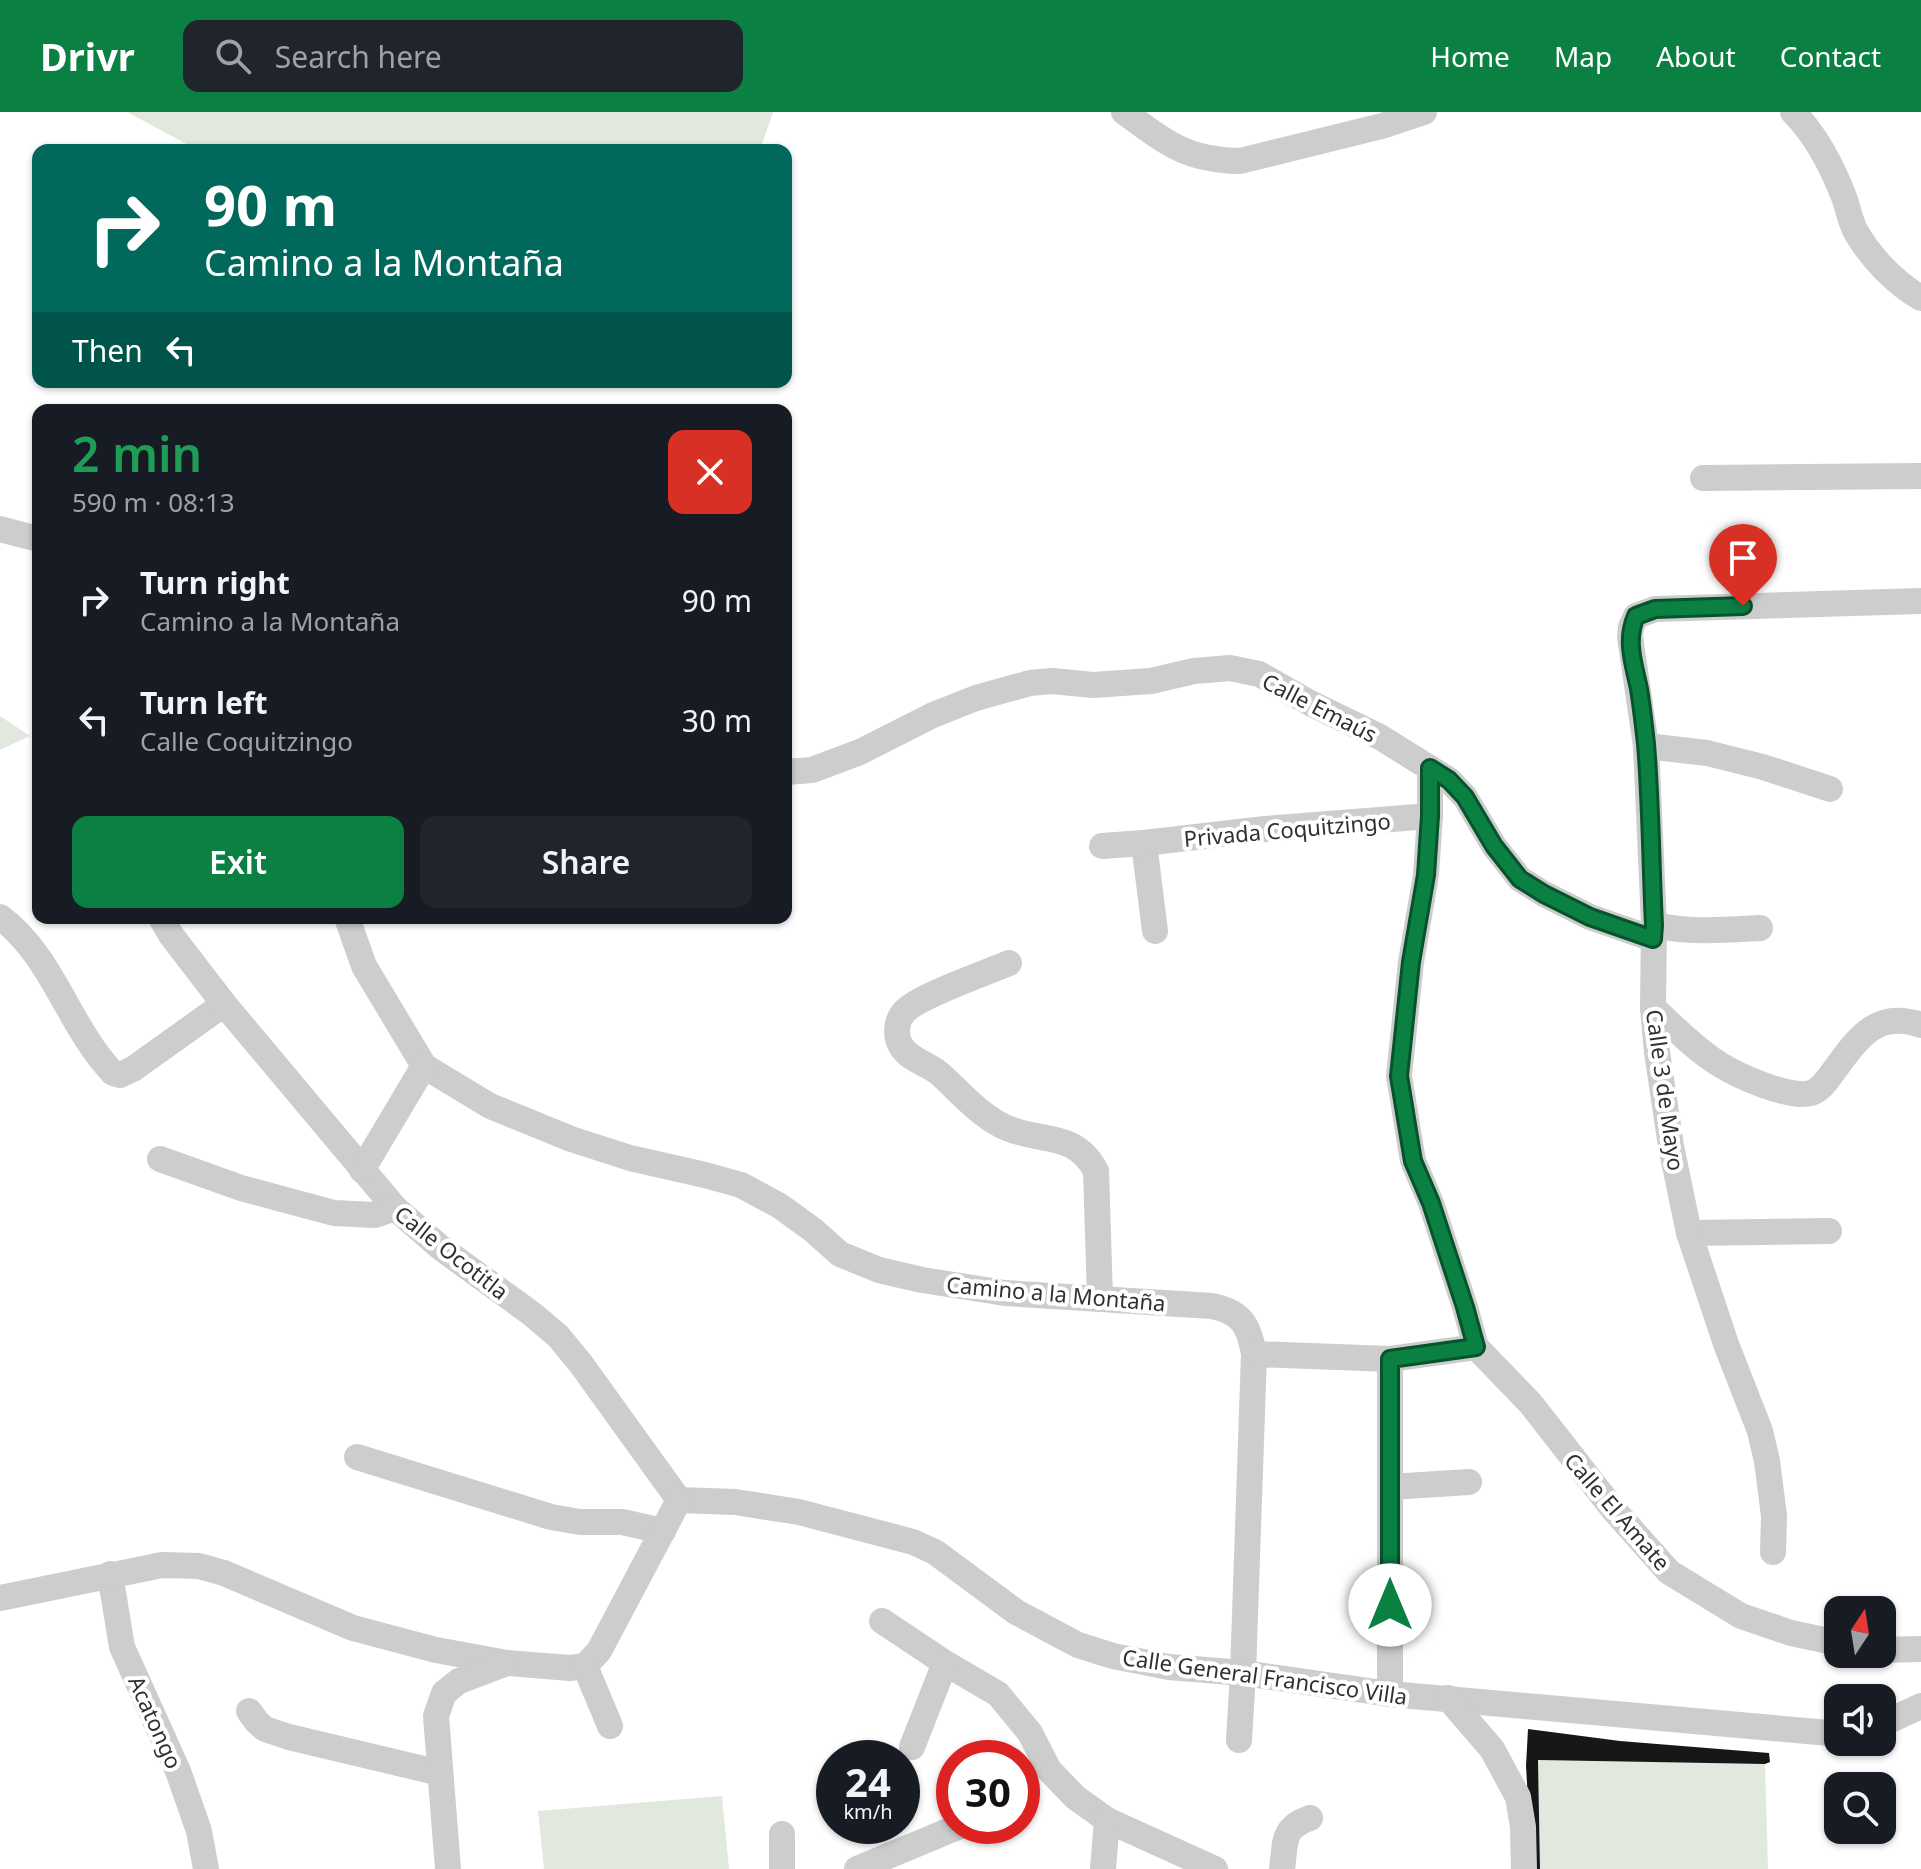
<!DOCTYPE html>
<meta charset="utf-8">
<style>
body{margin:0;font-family:"Noto Sans",sans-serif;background:#20242c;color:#f1f3f6;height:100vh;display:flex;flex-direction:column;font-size:30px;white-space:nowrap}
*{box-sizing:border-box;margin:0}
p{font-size:26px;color:#9ea1a6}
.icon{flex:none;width:44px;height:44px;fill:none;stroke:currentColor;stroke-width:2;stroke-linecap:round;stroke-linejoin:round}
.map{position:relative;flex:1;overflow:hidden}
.panel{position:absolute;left:32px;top:292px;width:760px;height:520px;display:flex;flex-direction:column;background:#171b24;border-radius:16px;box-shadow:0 2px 6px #0004}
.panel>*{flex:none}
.hud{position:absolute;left:32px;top:32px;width:760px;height:244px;border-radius:16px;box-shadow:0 2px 6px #0004;background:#00695c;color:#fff;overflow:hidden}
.needle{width:52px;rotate:12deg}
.buttons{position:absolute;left:1824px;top:1484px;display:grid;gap:16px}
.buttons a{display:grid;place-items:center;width:72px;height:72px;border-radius:16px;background:#171b24;box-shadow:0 2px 6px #0004;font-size:40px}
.speed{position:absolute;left:816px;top:1628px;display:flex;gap:16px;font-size:40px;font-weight:700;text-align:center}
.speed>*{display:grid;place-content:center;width:104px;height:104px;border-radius:50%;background:#171b24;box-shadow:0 2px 6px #0004;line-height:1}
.speed small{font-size:20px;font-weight:400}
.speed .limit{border:12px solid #d22;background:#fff;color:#111}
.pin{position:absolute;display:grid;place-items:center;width:68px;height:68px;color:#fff;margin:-82px -34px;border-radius:50% 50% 50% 0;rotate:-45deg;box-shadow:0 0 8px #0007}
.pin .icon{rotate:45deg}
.me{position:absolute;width:88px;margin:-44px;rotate:0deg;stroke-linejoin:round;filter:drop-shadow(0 0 6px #0008)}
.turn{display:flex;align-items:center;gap:28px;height:168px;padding:0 40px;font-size:36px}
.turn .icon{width:104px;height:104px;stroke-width:2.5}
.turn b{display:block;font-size:56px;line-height:68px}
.then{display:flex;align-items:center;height:76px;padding:0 40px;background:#0003;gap:16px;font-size:30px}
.round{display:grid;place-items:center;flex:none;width:84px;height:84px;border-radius:16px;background:#20242c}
.summary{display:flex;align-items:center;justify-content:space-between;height:136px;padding:0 40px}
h1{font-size:48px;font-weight:600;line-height:60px;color:#1e9e55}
.primary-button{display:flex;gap:16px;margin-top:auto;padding:16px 40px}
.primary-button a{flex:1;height:92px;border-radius:16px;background:#0b8043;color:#fff;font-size:32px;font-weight:600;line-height:92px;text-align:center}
.primary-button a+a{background:#20242c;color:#f1f3f6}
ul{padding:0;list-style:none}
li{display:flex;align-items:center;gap:24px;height:120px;padding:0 40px}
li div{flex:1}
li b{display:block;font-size:30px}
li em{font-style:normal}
header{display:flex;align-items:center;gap:48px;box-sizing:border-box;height:112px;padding:0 40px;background:#0b8043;color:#fff}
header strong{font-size:38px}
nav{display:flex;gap:44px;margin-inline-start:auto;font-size:28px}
.search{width:560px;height:72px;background:#20242c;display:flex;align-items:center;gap:20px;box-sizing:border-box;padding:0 28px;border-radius:16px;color:#9ea1a6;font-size:30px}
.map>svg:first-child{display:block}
.green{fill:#e1e8dd}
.building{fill:#171717}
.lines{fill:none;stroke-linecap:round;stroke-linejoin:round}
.minor{stroke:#cdcdcd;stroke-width:26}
.route-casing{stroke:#07532c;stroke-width:20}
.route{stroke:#0b8043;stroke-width:14}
.labels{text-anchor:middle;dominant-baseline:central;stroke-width:8;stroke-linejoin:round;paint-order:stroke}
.street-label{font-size:22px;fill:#303030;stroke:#fff}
</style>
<header>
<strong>Drivr</strong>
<div class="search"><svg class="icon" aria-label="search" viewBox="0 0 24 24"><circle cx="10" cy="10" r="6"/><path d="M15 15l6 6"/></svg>Search here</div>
<nav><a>Home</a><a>Map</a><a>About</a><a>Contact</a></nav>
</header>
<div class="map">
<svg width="1921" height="1757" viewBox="0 0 1921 1757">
<rect width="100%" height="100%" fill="#fff"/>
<g class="green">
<path d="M127 0H773L760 38H198Z"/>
<path d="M0 604 30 624 0 638Z"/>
<path d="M1538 1648 1765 1652 1768 1757H1540Z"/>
<path d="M722 1684 729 1757H544L538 1699Z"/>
</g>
<path class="building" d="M1528 1617 1620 1629 1769 1641 1770 1650 1765 1652 1538 1648 1540 1757H1532L1526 1654Z"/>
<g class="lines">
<g class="minor">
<path d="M1124 0C1167 31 1185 48 1240 49L1382 14 1424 0"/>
<path d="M1793 0C1816 23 1832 54 1844 85 1848 96 1850 109 1856 120 1871 146 1895 171 1921 186"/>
<path d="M1703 366 1921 364"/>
<path d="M0 417 38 427"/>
<path d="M1646 634 1707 641 1763 655 1830 677"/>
<path d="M1430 656V704L1426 763 1411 850 1399 964 1413 1049 1431 1091 1465 1195 1476 1235 1531 1292 1613 1397 1669 1460 1741 1504 1791 1521 1838 1531"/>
<path d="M786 660 812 658 860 640 933 603 976 586 1030 571 1052 569 1093 573 1151 569 1194 559 1230 556 1259 562 1310 591 1380 625 1449 668 1465 685 1494 734 1520 767 1544 782 1590 805 1653 827"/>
<path d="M1144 731 1155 819"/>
<path d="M1102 734 1144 731 1265 717 1430 704"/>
<path d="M0 805C53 844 68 914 113 961L120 963 133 957 224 892"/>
<path d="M161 806 171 823 224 892 395 1096 441 1136 532 1202 558 1224 581 1252 679 1388"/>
<path d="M347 806 364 854 424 954 490 994 571 1027 630 1046 705 1063 741 1073 780 1094 813 1118 840 1142 879 1158 922 1168 1005 1181 1212 1194C1242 1200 1249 1214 1254 1242L1243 1561 1239 1628"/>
<path d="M1654 813C1689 821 1724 818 1760 816"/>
<path d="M1009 851C986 861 918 884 904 900 896 909 895 924 901 934 909 948 929 952 940 962 961 981 981 1005 1007 1016 1042 1031 1075 1019 1096 1059L1100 1186"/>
<path d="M1653 896C1674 915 1695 937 1719 952 1738 964 1789 987 1811 981 1821 978 1827 968 1833 960 1857 928 1875 897 1921 913"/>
<path d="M160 1047 241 1076 334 1101 375 1103 395 1096"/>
<path d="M362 1058 424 954"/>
<path d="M1689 1121 1829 1119"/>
<path d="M1254 1242 1390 1247 1476 1235"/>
<path d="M1390 1247V1582"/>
<path d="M357 1345 551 1405 580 1410H622L663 1419"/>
<path d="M1390 1375 1469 1370"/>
<path d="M679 1388 735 1390 799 1400 913 1430 935 1440 1016 1500 1078 1533 1113 1544 1169 1555 1243 1561 1390 1582 1829 1621H1838"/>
<path d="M1773 1440 1774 1404 1767 1349 1760 1319 1726 1232 1689 1121 1671 1034 1657 940 1653 896 1654 813 1646 634 1630 525 1631 515 1636 504 1655 497 1921 489"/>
<path d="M110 1462 122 1535 178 1659 199 1719 206 1757"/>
<path d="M0 1486 162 1453 199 1454 224 1461 353 1516 436 1538 507 1551 570 1556 585 1554 599 1539 679 1388"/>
<path d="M882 1509 945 1551 998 1582 1030 1621 1049 1658 1075 1685 1107 1708 1215 1757"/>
<path d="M1882 1538 1921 1537"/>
<path d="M585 1554 610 1614"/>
<path d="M1448 1586 1492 1637 1518 1685 1523 1715 1524 1757"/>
<path d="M249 1599 257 1610 265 1617 289 1625 440 1661"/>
<path d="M1882 1612 1921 1594"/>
<path d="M912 1635 945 1551"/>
<path d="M782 1722V1757"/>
<path d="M448 1757 436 1604 444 1581 459 1569 507 1551"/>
<path d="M857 1757 960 1714"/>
<path d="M1103 1757 1107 1708"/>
<path d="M1282 1757C1286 1730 1281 1716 1310 1706"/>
</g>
</g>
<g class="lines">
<defs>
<path id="route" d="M1390 1493V1247L1476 1235 1465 1195 1431 1091 1413 1049 1399 964 1411 850 1426 763 1430 704V656L1449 668 1465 685 1494 734 1520 767 1544 782 1590 805 1653 827 1654 813C1651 753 1651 692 1646 632 1644 614 1642 595 1639 577 1634 552 1625 529 1636 504L1655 497 1743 494"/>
</defs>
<use href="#route" class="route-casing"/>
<use href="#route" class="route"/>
</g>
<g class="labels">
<g class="street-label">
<text transform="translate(1320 595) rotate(27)">Calle Emaús</text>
<text transform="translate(1287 717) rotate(-5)">Privada Coquitzingo</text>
<text transform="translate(1666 978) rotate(82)">Calle 3 de Mayo</text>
<text transform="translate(452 1140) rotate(38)">Calle Ocotitla</text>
<text transform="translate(1056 1181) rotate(5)">Camino a la Montaña</text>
<text transform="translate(1618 1399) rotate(49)">Calle El Amate</text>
<text transform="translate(1265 1564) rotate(8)">Calle General Francisco Villa</text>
<text transform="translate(156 1610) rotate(66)">Acatongo</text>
</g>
</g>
</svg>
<div class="buttons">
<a><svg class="needle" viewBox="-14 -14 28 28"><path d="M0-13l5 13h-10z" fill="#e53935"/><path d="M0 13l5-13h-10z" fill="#9ea1a6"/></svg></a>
<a><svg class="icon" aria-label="sound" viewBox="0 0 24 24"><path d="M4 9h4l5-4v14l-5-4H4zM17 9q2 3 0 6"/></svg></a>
<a><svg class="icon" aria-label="search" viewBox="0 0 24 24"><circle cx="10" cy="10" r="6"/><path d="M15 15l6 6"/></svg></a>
</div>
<div class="speed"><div>24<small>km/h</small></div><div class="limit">30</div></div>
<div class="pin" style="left:1743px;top:494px;background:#d93025"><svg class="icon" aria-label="arrive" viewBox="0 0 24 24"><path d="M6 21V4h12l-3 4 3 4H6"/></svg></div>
<svg class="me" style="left:1390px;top:1493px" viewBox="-20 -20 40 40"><circle r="19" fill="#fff"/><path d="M0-13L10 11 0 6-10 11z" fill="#0b8043"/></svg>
<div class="hud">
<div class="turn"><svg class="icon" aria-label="right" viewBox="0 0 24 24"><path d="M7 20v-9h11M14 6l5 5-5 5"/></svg><div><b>90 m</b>Camino a la Montaña</div></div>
<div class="then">Then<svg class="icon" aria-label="left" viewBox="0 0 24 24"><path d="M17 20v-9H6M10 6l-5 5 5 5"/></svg></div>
</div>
<section class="panel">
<div class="summary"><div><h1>2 min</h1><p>590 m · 08:13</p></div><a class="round" style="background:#d93025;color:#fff"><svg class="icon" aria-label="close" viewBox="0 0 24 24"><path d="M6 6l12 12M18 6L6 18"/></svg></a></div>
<ul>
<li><svg class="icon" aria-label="right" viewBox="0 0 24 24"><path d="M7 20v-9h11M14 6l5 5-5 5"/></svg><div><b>Turn right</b><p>Camino a la Montaña</p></div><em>90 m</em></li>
<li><svg class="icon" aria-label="left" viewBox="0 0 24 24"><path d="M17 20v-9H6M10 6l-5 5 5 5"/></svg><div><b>Turn left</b><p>Calle Coquitzingo</p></div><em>30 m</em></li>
</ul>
<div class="primary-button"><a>Exit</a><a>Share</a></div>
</section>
</div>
